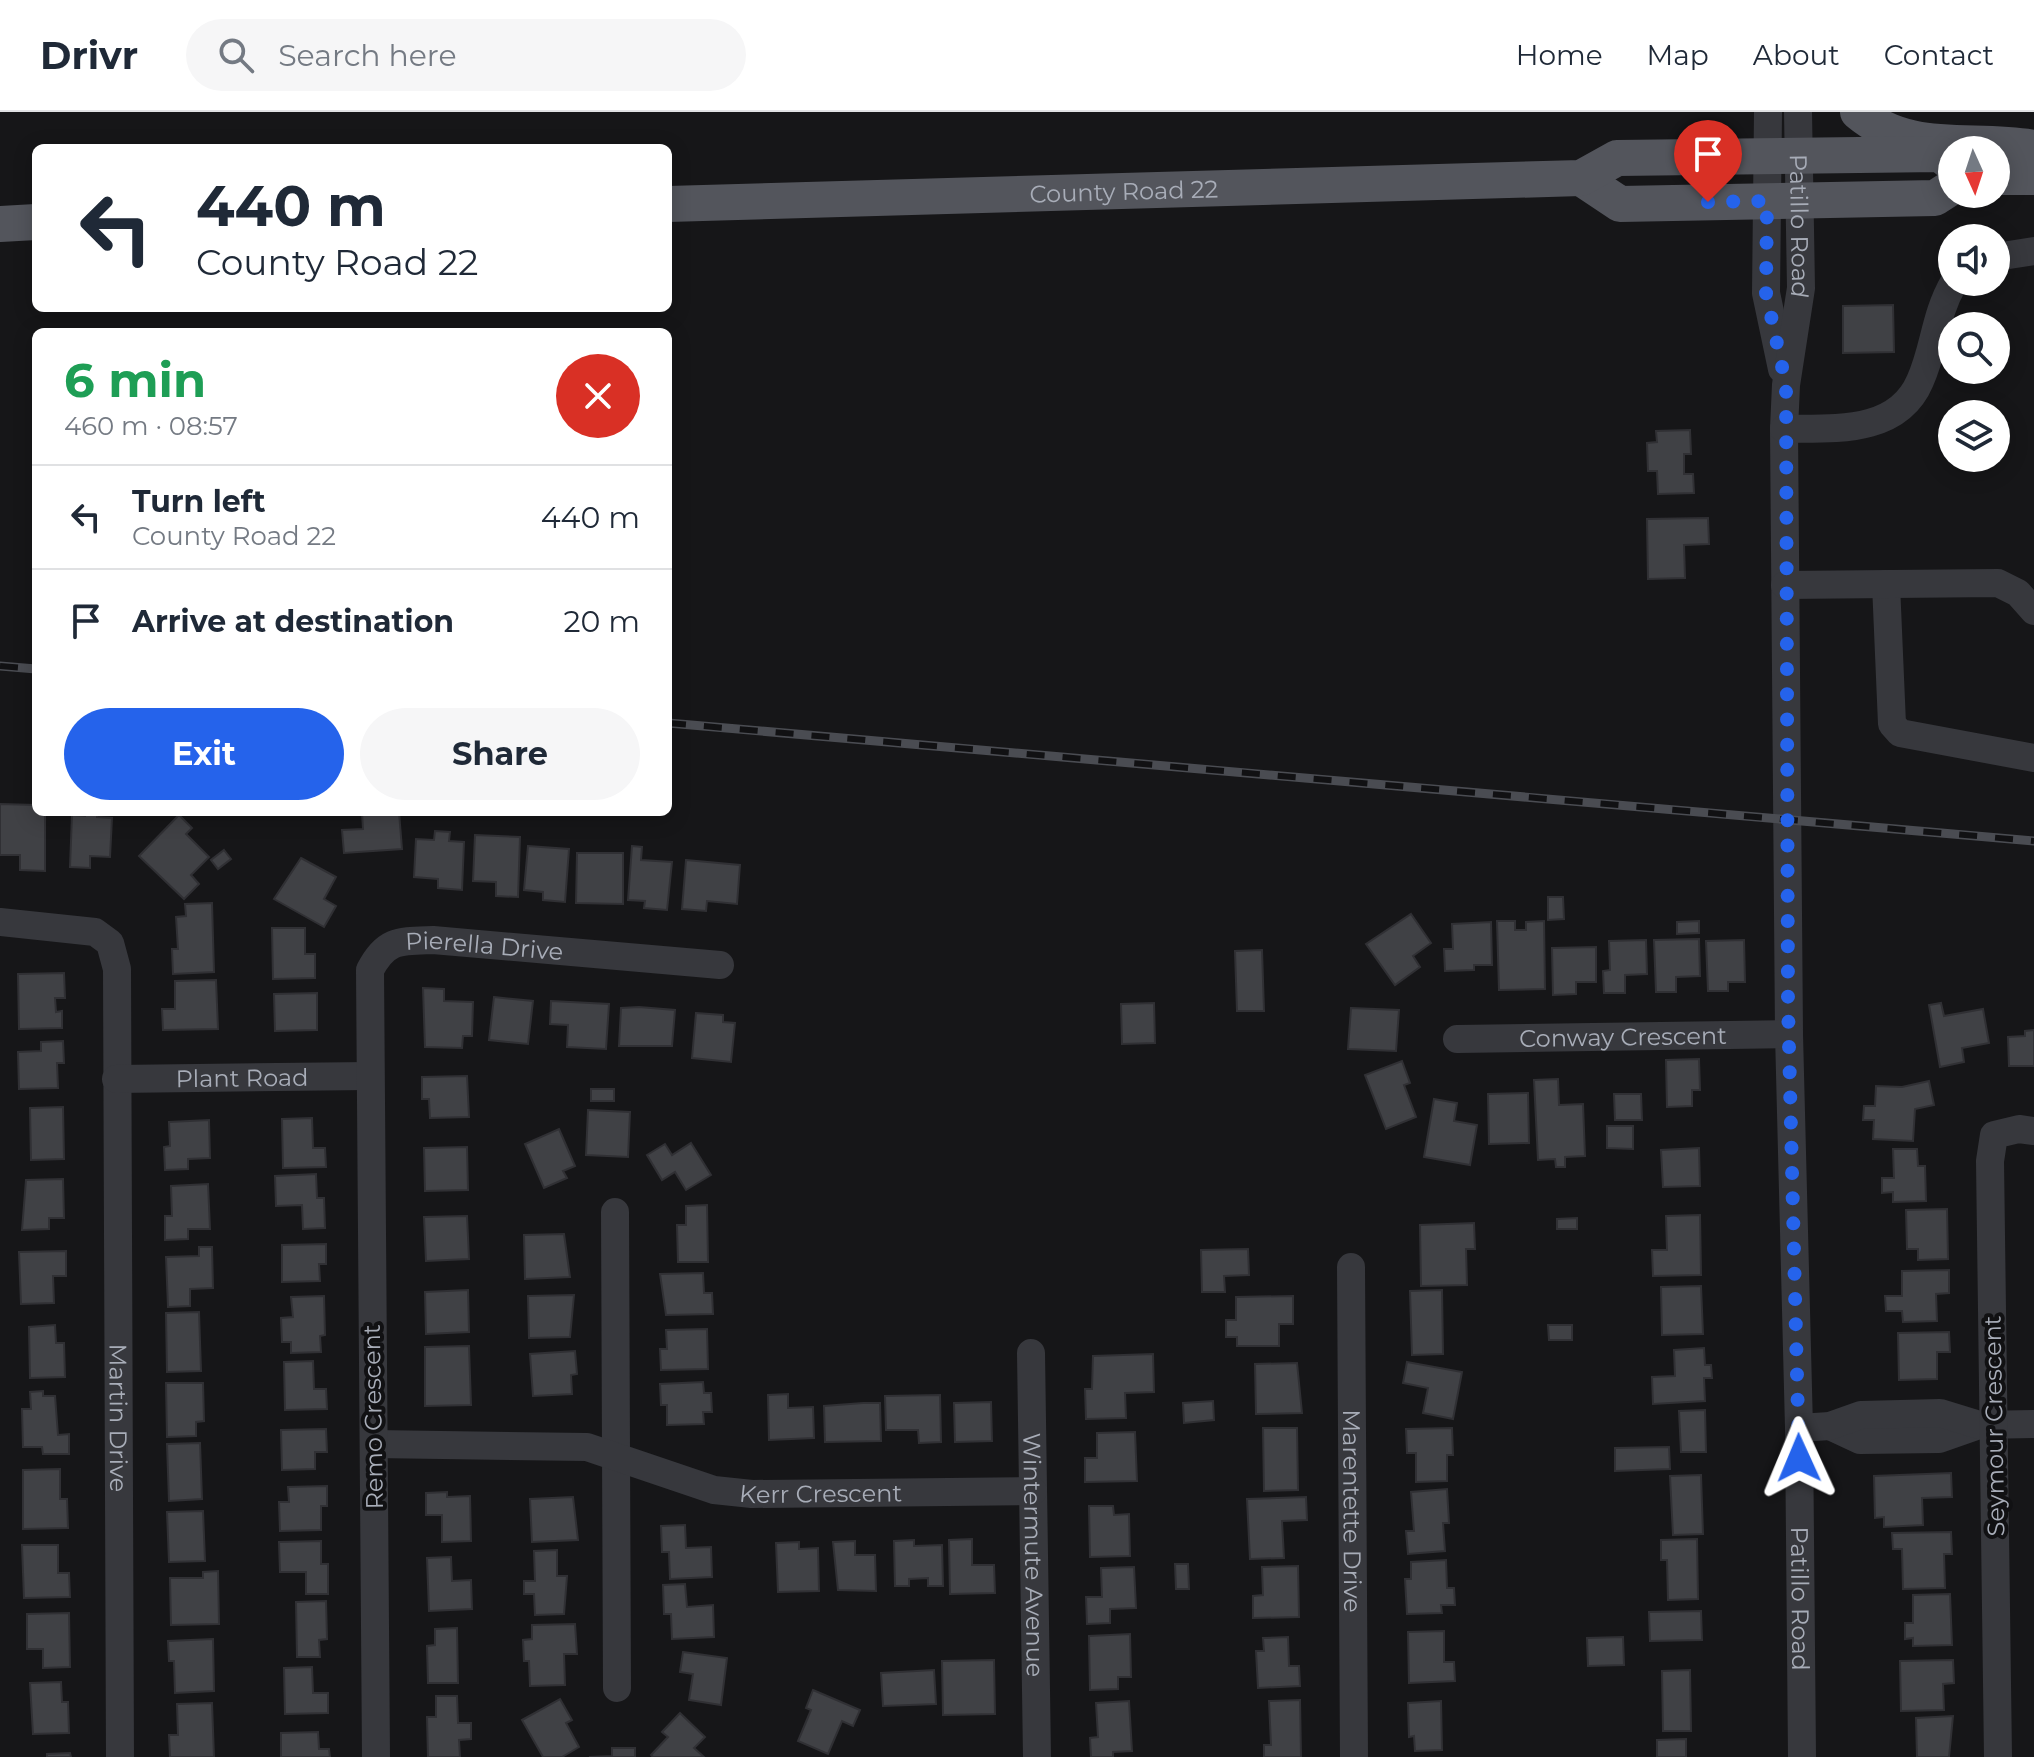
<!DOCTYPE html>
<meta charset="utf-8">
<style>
body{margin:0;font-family:Montserrat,sans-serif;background:#f6f6f7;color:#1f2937;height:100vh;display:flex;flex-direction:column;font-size:30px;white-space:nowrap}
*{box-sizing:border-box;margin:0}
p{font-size:26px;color:#747a83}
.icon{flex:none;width:44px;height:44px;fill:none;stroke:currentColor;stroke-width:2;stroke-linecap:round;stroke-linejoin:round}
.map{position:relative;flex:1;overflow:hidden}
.panel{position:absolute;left:32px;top:216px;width:640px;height:488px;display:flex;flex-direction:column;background:#fff;border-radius:12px;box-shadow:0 4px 20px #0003}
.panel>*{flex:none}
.banner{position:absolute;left:32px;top:32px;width:640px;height:168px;border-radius:12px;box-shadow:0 4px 20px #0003;background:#fff;color:#1f2937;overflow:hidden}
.needle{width:52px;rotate:177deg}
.tools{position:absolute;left:1938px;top:24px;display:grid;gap:16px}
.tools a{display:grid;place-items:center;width:72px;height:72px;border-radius:50%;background:#fff;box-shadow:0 4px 20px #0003;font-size:40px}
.pin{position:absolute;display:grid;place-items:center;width:68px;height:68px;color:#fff;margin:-82px -34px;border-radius:50% 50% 50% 0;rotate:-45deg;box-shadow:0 0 8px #0007}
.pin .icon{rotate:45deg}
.me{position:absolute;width:88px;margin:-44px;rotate:359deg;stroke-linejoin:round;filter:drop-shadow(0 0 6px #0008)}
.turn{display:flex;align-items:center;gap:28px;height:168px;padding:0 32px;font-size:36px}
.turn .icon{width:104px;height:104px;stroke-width:2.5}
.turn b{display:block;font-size:56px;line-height:68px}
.round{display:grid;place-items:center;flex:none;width:84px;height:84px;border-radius:42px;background:#f6f6f7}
.summary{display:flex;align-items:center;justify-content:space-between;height:136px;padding:0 32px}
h1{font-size:48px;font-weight:700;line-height:60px;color:#1e9e55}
.button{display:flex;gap:16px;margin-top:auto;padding:16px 32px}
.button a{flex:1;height:92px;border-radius:48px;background:#2563eb;color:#fff;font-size:32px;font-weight:700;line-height:92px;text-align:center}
.button a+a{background:#f6f6f7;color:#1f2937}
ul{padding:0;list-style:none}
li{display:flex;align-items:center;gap:24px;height:104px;padding:0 32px;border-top:2px solid #e0e1e3}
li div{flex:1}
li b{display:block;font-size:30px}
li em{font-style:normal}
header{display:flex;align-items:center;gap:48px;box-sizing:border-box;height:112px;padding:0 40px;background:#fff;border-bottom:2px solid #e0e1e3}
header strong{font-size:38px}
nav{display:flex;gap:44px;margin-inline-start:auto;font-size:28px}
.search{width:560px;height:72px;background:#f6f6f7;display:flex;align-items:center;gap:20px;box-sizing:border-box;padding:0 28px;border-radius:44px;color:#747a83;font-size:30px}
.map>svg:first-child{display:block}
.building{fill:#404145;stroke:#303034;stroke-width:2}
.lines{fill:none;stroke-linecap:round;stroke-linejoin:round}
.minor{stroke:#37383d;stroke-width:28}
.major{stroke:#53555c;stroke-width:36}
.rail-casing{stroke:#4a4c52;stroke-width:9}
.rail{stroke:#111113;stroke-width:6;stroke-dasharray:18;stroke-linecap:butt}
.route{stroke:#2563eb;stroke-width:14;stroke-dasharray:0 25.2}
.labels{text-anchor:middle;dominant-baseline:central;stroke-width:8;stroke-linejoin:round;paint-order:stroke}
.street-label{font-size:24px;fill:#a8adb8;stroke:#111113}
</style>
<header>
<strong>Drivr</strong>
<div class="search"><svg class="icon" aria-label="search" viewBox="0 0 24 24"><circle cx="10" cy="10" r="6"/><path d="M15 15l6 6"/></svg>Search here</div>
<nav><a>Home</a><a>Map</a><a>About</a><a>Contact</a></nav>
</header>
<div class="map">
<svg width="2034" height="1645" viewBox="0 0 2034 1645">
<rect width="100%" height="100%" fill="#161618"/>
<g class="building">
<path d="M1893 193 1894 240 1843 241V194Z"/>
<path d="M1690 318 1691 342H1684V362H1693L1694 381 1658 382 1657 359H1648L1647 331 1657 330 1656 319Z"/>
<path d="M1708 406 1709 432 1684 433 1685 466 1648 467 1647 407Z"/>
<path d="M0 692 36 693V700H45V759L20 758V743H0Z"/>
<path d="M85 700H97V705L112 706 110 745 90 744V756L70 755 72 703 85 704Z"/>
<path d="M362 700H399L402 737 344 741 342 718 363 717Z"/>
<path d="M179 703 192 716 186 722 209 745 191 763 199 772 184 787 139 744Z"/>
<path d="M435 719 450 720 449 729 464 730 462 778 438 776V767L414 765 416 727 434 728Z"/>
<path d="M475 723 520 725 518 785 496 784V770L473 769Z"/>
<path d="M528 734 569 737 565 790 543 788V780L524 778Z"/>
<path d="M632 734 642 735 641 748 672 750 667 798 644 796 645 789 628 788Z"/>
<path d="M224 738 231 747 218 757 211 748Z"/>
<path d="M577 741H623V792L576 791Z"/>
<path d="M301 746 336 765 324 787 336 794 324 815 274 787Z"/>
<path d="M686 748 740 753 737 792 707 789 706 799 682 797Z"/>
<path d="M1548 785H1563L1564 807 1548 808Z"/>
<path d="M212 791 214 860 173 862 172 837H178L176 805 186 804 185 792Z"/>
<path d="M1411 802 1431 831 1413 844 1420 855 1395 873 1366 832Z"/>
<path d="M1497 809H1515V818H1526V810L1544 809 1545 877 1499 878Z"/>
<path d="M1699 809V821L1677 822V810Z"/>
<path d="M1491 810 1492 853H1474V858L1445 859 1444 837H1453L1452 812Z"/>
<path d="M272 816H305V842H315V866L273 867Z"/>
<path d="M1699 827 1700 864 1676 865V880H1656L1654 828Z"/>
<path d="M1646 828 1647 862 1625 863V881H1604L1603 859 1610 858 1609 829Z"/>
<path d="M1744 828 1745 870H1728V879H1708L1706 829Z"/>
<path d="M1596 835V870H1576V882L1553 883 1552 836Z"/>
<path d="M1262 838 1264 899H1237L1235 839Z"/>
<path d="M64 861 65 886H55L56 900 62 899V916L19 917 18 862Z"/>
<path d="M216 868 218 917 163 918 162 897H175V869Z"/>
<path d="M423 876 444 877V889L473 890 472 924H463L462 936 425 935Z"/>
<path d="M317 881V918L275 919 274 882Z"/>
<path d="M494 885 533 889 528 932 489 928Z"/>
<path d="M551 889 609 892 606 937 567 935 568 913 550 912Z"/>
<path d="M1154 891 1155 931 1122 932 1121 892Z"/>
<path d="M1941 891 1944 904 1983 897 1989 931 1962 936 1964 950 1940 955 1929 893Z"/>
<path d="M639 895 675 898 672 934H619L621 896Z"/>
<path d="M1351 896 1399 898 1396 939 1348 937Z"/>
<path d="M696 901 723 903V910L735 911 731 950 692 946Z"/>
<path d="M2034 918V954H2009L2008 925 2025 924V919Z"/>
<path d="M63 929 64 951H57L58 976 19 977 18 940 41 939V930Z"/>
<path d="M1699 947 1700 978H1692V994L1667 995 1666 948Z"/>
<path d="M1402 949 1410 971 1404 973 1416 1005 1386 1017 1365 963Z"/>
<path d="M467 964 469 1005 430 1006 429 987H422V965Z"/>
<path d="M1558 967 1559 993 1583 992 1585 1044 1565 1045V1055H1556L1555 1047 1538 1048 1534 968Z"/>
<path d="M1929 969 1934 993 1915 997 1913 1029 1873 1027 1874 1008H1863L1864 994H1875L1876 974 1902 975Z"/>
<rect x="591" y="977" width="23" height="12"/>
<path d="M1528 981 1529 1031 1489 1032 1488 982Z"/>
<path d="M1614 982H1641L1642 1008H1615Z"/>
<path d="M1434 987 1457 991 1454 1009 1477 1013 1470 1053 1424 1045Z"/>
<path d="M63 995 64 1047 31 1048 30 996Z"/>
<path d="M588 998 630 1000 628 1045 586 1043Z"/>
<path d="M312 1006 313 1036H325L326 1055 283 1056 282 1007Z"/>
<path d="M209 1008 210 1046 188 1047V1057L165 1058 164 1035 170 1034 169 1010Z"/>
<path d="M1607 1014H1633V1037L1607 1036Z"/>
<path d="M559 1017 575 1054 563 1059 567 1066 544 1076 525 1032Z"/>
<path d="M691 1031 711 1063 686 1078 675 1060 662 1068 647 1043 665 1032 672 1043Z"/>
<path d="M467 1035 468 1078 425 1079 424 1036Z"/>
<path d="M1699 1036 1700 1074 1663 1075 1661 1038Z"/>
<path d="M1893 1037H1917L1918 1054H1925L1926 1089 1893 1090V1080L1882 1081V1066H1894Z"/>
<path d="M316 1062 317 1086H324L325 1116 303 1117 302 1093 276 1094 275 1064Z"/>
<path d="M63 1067 64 1106H49V1117L22 1118 26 1068Z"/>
<path d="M208 1072 210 1117H188V1127L165 1128V1104H172L171 1074Z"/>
<path d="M707 1093 708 1150H678L677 1113H686V1094Z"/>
<path d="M1947 1097 1948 1147 1918 1148V1137H1907L1906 1098Z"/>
<path d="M1700 1103 1701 1163 1653 1164 1652 1138H1667L1666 1104Z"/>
<path d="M467 1104 469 1147 426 1149 424 1105Z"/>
<path d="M1577 1106V1117H1557V1107Z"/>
<path d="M1474 1111 1475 1137H1466L1467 1173 1421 1174 1420 1113Z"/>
<path d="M564 1122 570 1165 525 1167 524 1123Z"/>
<path d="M326 1132V1152H319L320 1169 282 1170V1133Z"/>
<path d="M199 1135H212L213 1176 190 1177V1194L168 1195 166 1145 199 1144Z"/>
<path d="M1248 1137 1249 1163 1224 1164 1225 1180H1202L1201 1138Z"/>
<path d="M66 1139V1164H53L54 1191 21 1192 19 1140Z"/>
<path d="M1949 1158V1181L1936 1182 1937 1209 1903 1210 1902 1199H1886L1885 1184H1902V1159Z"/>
<path d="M703 1161 704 1181H712L713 1202 666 1203 660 1162Z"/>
<path d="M1701 1174 1703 1222 1662 1223 1661 1175Z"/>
<path d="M468 1178 469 1220 426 1222 425 1180Z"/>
<path d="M1442 1178 1443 1242 1412 1243 1410 1179Z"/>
<path d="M574 1183 570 1225 529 1226 528 1184Z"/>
<path d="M324 1184 325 1223 320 1224 321 1240 291 1241V1230H282L281 1206 293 1205 291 1185Z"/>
<path d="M1293 1184V1212H1279V1234H1237V1225H1226V1208H1236V1185Z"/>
<path d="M199 1200 201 1259 167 1260 166 1201Z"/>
<path d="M55 1213 56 1231H64L65 1265 30 1266 29 1215Z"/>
<path d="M1548 1213H1572V1228H1549Z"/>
<path d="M707 1217 708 1257 661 1258 660 1237H667L666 1218Z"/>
<path d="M1949 1220 1950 1240H1937V1267L1899 1268 1898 1221Z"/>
<path d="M469 1234 471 1293 425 1294V1235Z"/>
<path d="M1704 1236 1705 1253H1711L1712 1266H1704L1705 1289 1653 1292 1652 1265 1675 1264 1674 1238Z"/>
<path d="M575 1239 577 1262 571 1263 572 1282 533 1284 530 1242Z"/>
<path d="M1153 1242 1154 1280 1125 1281 1126 1306 1086 1307 1085 1277H1092L1093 1244Z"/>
<path d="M313 1249 314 1277H326L327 1297 285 1298 284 1250Z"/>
<path d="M1407 1250 1462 1260 1453 1307 1423 1301 1428 1276 1403 1271Z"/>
<path d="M1297 1251 1302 1301 1256 1302 1255 1252Z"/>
<path d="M703 1270 704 1281H711L712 1300H703L704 1312 667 1313V1293H661L660 1272Z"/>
<path d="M166 1271H203L204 1309 196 1310V1324L167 1325Z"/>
<path d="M43 1279V1284H55L58 1323 69 1322V1342H43L42 1335H23L22 1297H31L30 1280Z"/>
<path d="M788 1282V1296L813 1295 814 1326 769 1328 768 1283Z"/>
<path d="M940 1283 941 1330 919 1331 918 1318H886L885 1284Z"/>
<path d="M1213 1289 1214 1308 1184 1311 1183 1291Z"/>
<path d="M991 1290 992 1329 955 1330 954 1291Z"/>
<path d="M863 1291H880L881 1329 825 1330 824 1294Z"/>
<path d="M1705 1298 1706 1340H1681L1679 1299Z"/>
<path d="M1263 1316H1297L1298 1378 1264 1379Z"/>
<path d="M1452 1316 1453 1343H1447V1369L1416 1370V1341H1407L1406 1317Z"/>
<path d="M326 1317 327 1340H315V1357L282 1358 281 1318Z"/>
<path d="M1135 1320 1137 1369 1085 1370V1346H1097V1321Z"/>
<path d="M200 1331 202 1387 169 1389 167 1332Z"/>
<path d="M1669 1335 1670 1357 1615 1359V1336Z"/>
<path d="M60 1357V1387H67L68 1416 23 1417V1358Z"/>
<path d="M1951 1361 1952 1385 1922 1386 1923 1413 1884 1415V1405L1875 1406 1874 1364Z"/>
<path d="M1701 1363 1703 1422 1673 1423 1670 1364Z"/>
<path d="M327 1374V1394H321V1418L280 1419 279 1390H289L288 1375Z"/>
<path d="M1447 1377 1449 1411H1443L1445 1439 1408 1442 1406 1419H1414L1411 1380Z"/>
<path d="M447 1380V1385L470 1384 471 1429 442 1430V1403H426V1381Z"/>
<path d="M573 1385 578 1428 532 1430 530 1387Z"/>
<path d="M1306 1385 1307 1408 1282 1409 1284 1446 1250 1447 1247 1387Z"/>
<path d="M1089 1394H1113L1114 1403 1129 1402 1130 1444 1090 1445Z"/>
<path d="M203 1399 205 1449 169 1450 167 1400Z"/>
<path d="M685 1413 686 1436 711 1435 712 1465 670 1467 669 1440H662L661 1414Z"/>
<path d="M1951 1420 1952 1442H1944L1945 1476 1903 1477 1902 1437H1893L1892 1421Z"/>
<path d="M972 1427V1453H994L995 1481 950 1482 949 1428Z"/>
<path d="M1697 1427 1698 1487 1668 1488 1667 1448H1661V1428Z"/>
<path d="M914 1428V1434L942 1433 943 1474H928V1466L909 1467V1474H895L894 1429Z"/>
<path d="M321 1429V1452H328V1482H306V1460H280L279 1430Z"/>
<path d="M855 1429V1443H875L876 1479 838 1478 833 1430Z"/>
<path d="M799 1430V1437L818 1436 819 1479 778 1480 776 1431Z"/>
<path d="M22 1433H58V1461H69L70 1485 24 1486Z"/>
<path d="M557 1438V1464H567L564 1502 535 1503 534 1482H524V1469H535L534 1439Z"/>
<path d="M451 1445 452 1469 471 1468 472 1497 429 1499 427 1446Z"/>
<path d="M1446 1448 1447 1476H1454L1455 1493H1441L1442 1501 1407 1502 1405 1467H1411V1450Z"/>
<path d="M1175 1452H1188L1189 1477H1176Z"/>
<path d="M1298 1454 1299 1505 1253 1506V1484L1263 1483 1262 1455Z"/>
<path d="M1134 1455 1136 1496 1110 1497V1511L1087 1512 1086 1485H1102L1101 1456Z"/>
<path d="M218 1459 219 1512 171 1513 170 1466H203V1460Z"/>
<path d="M685 1472 687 1495 713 1493 714 1525 672 1527 671 1502H664L663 1473Z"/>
<path d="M1950 1482 1952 1533 1913 1534V1526L1905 1527V1511H1913V1483Z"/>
<path d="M326 1489 327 1527 319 1528 320 1545H297L296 1490Z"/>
<path d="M1701 1499 1702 1528 1650 1529 1649 1500Z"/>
<path d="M69 1501 70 1555 43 1556V1537H27V1502Z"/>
<path d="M575 1512 577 1542H564L565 1573 530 1574 529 1549H524L523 1528 532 1527V1513Z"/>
<path d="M457 1516 458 1571H428L427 1534 435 1533V1517Z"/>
<path d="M1444 1519V1550H1454L1455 1569 1409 1571 1408 1520Z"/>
<path d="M1130 1522 1131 1565H1118V1577L1090 1578 1089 1524Z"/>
<path d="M1288 1525 1289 1554H1299L1300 1574 1258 1576 1256 1539H1264L1263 1526Z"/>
<path d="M1623 1525 1624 1553 1588 1554 1587 1526Z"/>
<path d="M213 1527 214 1579 175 1581 174 1549H169L168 1529Z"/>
<path d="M683 1540 727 1546 721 1593 689 1588 693 1562 680 1560Z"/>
<path d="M994 1548 995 1602 943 1603 942 1549Z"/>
<path d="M1953 1548 1954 1571 1943 1572 1944 1598 1901 1599 1900 1549Z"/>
<path d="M312 1555 313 1581H328V1601L285 1602 284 1556Z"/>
<path d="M934 1558 936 1592 883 1594 881 1561Z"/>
<path d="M1690 1558 1691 1619H1663L1662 1559Z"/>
<path d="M61 1570 62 1590H68L69 1621 33 1622 30 1571Z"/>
<path d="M813 1578 860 1598 853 1614 842 1609 828 1642 798 1629 811 1598 806 1596Z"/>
<path d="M436 1584H457L458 1611H471V1627L459 1628 460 1645H428L427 1605H436Z"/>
<path d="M560 1587 572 1608 566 1611 579 1635 562 1645H543L522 1608Z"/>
<path d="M1300 1588 1301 1645H1264V1633H1271L1269 1589Z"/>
<path d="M1129 1589 1132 1639 1113 1640V1645H1091L1090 1626 1098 1625 1096 1591Z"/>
<path d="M1441 1589 1442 1638 1415 1639 1414 1624 1409 1625 1408 1591Z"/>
<path d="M212 1591 214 1645H170L169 1623H178L177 1592Z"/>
<path d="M680 1601 705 1625 694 1636 704 1645H653L651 1643 668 1625 662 1620Z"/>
<path d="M1953 1604 1949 1645H1917L1916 1606Z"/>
<path d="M318 1620 319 1637H329L330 1645H281V1621Z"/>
<path d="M1686 1627V1645H1657V1628Z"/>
<path d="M612 1636H635V1645H589L612 1644Z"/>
<path d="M70 1641 71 1645H47V1642Z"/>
</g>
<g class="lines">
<g class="minor">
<path d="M1768 0 1766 181 1782 257"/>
<path id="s1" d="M1798 0 1801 176 1786 273 1784 317 1789 922 1799 1316 1802 1645"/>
<path d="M1996 145 2034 139"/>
<path d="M1784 317C1832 316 1897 323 1920 269 1935 236 1934 205 1954 170"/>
<path d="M1886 472 1892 612 1900 621 2034 646"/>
<path d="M1785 473 1998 471 2018 481 2034 499"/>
<path id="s2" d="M0 810 95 820 110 831 117 857 120 1645"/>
<path id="s3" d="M1457 927 1789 922"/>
<path id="s4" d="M116 967 369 964"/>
<path d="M615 1100 617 1576"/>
<path id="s5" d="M1351 1155 1354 1645"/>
<path id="s6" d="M1031 1241 1037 1645"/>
<path d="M1830 1314 1860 1328 1939 1327 1979 1313"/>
<path d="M1799 1316 1830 1314 1861 1303 1940 1301 1979 1313 2034 1312"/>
<path id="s7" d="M374 1332 587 1335 714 1378 752 1382 1033 1379"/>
<path id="s8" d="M376 1645 370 858C386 827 400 829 433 828L720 853"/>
<path d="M1998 1645 1990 1049 1994 1023 2019 1017 2034 1019"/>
</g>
<g class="major">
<path d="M1858 0C1910 44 1972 25 2034 36"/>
<path d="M1996 65H2034"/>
<path d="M1581 66 1620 92 1935 86 1952 75"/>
<path id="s9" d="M668 92 1581 66 1617 46 1940 42 1952 52"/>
<path d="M0 112 36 110"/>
</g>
<defs>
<g id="rail">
<path d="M0 554 36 557"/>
<path d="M668 611 2034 729"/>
</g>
</defs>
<use href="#rail" class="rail-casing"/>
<use href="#rail" class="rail"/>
</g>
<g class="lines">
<path class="route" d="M1708 90 1767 89 1766 181 1786 273 1788 892 1799 1346"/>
</g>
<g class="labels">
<g class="street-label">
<text stroke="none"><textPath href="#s9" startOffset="456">County Road 22</textPath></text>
<text stroke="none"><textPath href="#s1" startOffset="114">Patillo Road</textPath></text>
<text stroke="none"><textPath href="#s8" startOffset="914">Pierella Drive</textPath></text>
<text stroke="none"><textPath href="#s3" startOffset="166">Conway Crescent</textPath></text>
<text stroke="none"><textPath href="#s4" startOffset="126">Plant Road</textPath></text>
<text transform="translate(373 1305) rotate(-91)">Remo Crescent</text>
<text stroke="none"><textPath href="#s2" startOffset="590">Martin Drive</textPath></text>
<text transform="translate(1994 1314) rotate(-91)">Seymour Crescent</text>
<text stroke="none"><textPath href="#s7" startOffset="454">Kerr Crescent</textPath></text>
<text stroke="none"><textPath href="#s5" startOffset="244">Marentette Drive</textPath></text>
<text stroke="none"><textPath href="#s6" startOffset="202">Wintermute Avenue</textPath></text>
<text stroke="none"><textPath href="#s1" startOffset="1488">Patillo Road</textPath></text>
</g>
</g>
</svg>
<div class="tools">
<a><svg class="needle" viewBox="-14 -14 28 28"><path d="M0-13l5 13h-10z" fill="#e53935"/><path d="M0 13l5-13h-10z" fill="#747a83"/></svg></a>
<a><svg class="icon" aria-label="sound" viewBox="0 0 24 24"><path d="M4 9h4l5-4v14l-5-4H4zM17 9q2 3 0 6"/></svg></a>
<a><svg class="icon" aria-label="search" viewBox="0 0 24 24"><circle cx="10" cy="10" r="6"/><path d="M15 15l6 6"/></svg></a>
<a><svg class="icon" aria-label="layers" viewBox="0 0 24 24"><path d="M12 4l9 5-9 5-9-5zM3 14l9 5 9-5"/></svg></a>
</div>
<div class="pin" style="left:1708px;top:90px;background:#d93025"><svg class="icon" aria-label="arrive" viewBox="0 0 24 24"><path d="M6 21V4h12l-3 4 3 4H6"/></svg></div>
<svg class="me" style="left:1799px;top:1346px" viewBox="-20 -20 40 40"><path d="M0-17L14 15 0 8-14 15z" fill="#2563eb" stroke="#fff" stroke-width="4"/></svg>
<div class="banner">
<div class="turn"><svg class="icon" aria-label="left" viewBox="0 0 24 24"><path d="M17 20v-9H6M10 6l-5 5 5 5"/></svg><div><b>440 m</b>County Road 22</div></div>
</div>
<section class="panel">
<div class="summary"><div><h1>6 min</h1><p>460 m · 08:57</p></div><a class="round" style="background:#d93025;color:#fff"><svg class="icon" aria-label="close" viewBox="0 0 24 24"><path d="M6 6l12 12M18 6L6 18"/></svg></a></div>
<ul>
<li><svg class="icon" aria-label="left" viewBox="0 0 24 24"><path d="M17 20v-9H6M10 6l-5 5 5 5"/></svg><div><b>Turn left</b><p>County Road 22</p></div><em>440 m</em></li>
<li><svg class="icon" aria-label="arrive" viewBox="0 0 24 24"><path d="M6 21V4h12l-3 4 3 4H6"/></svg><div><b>Arrive at destination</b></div><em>20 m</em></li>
</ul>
<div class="button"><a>Exit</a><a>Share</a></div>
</section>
</div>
